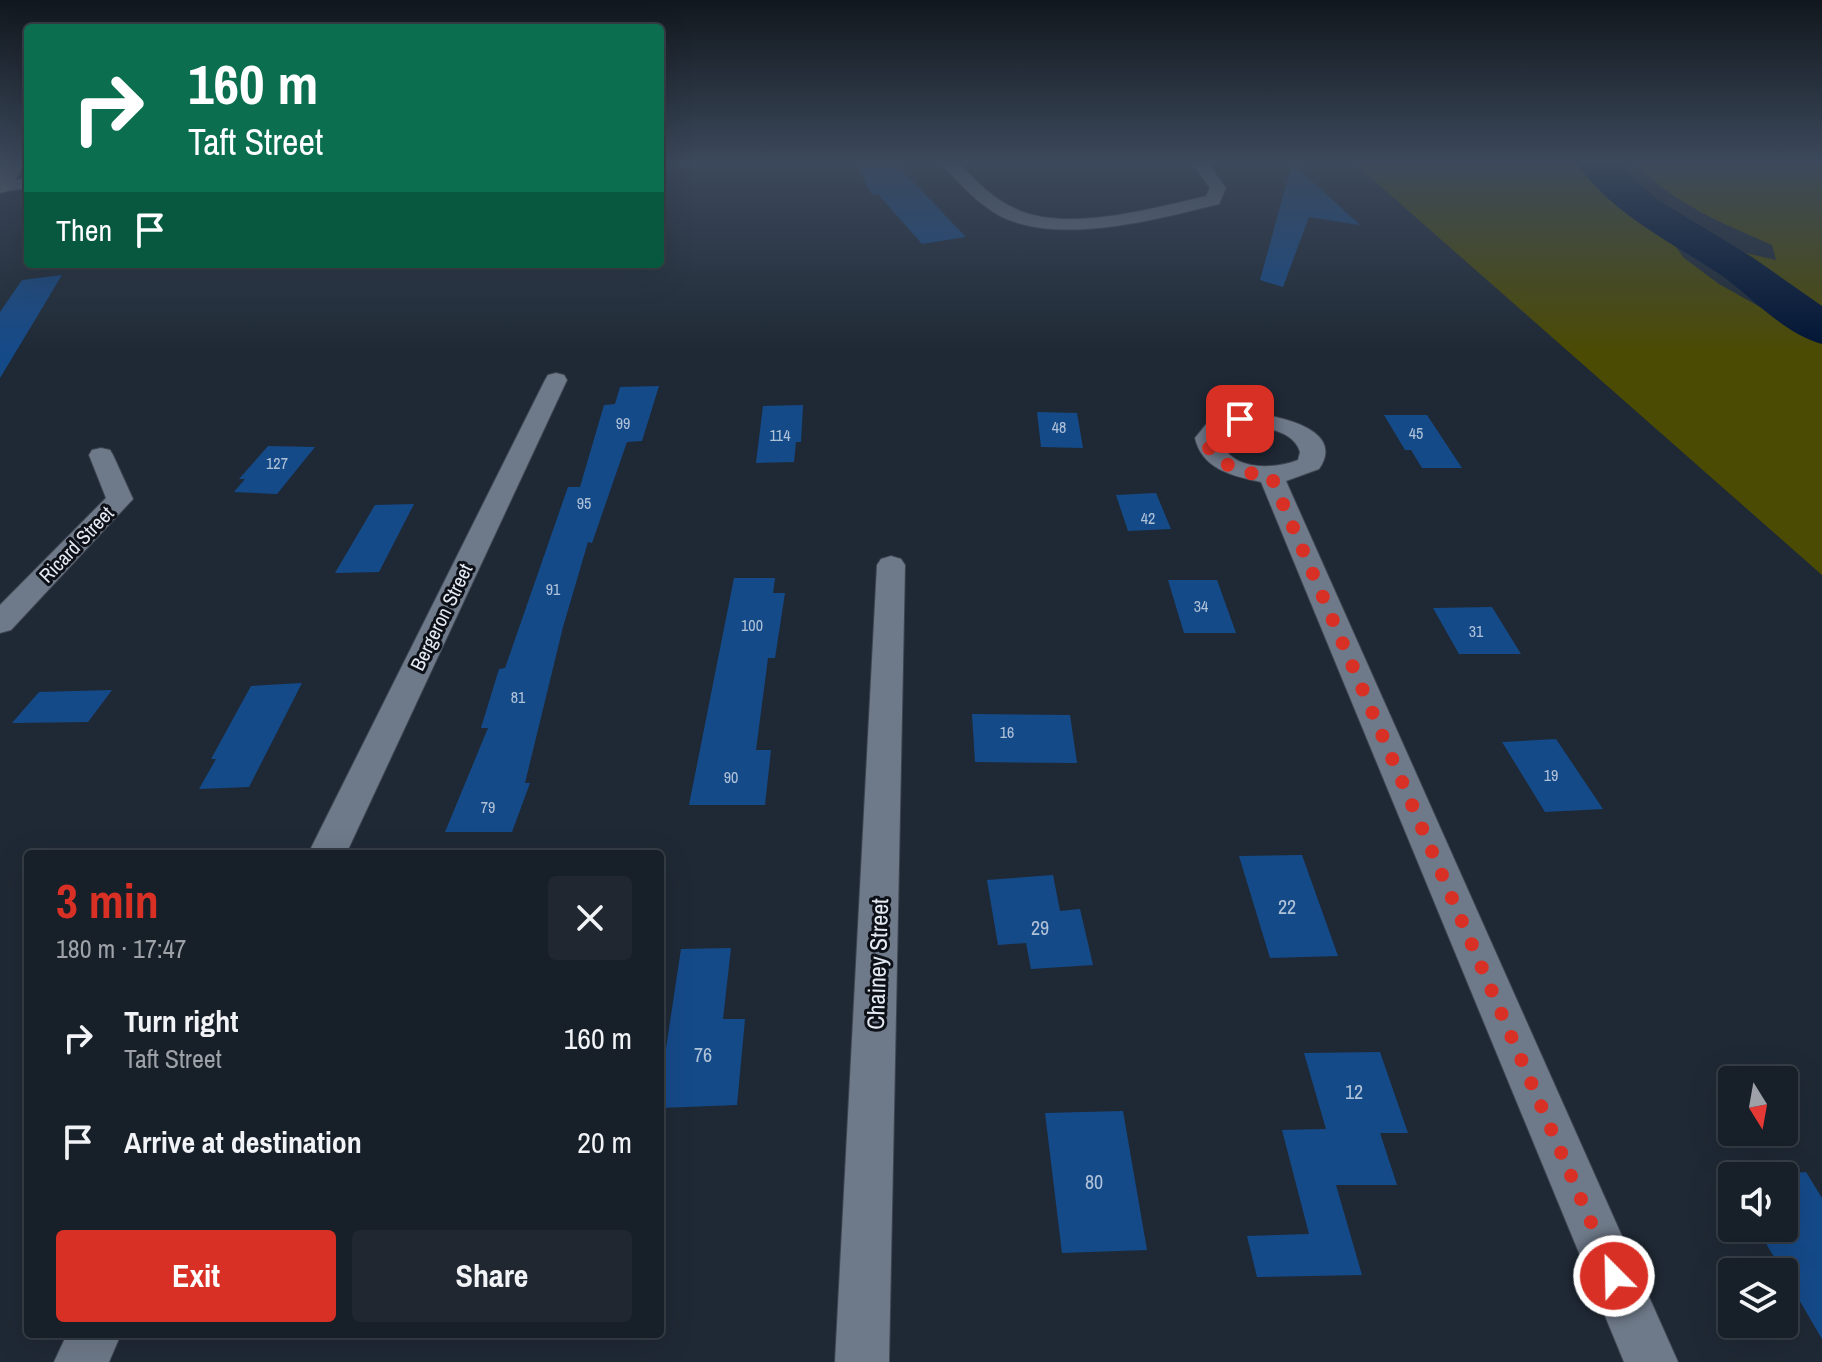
<!DOCTYPE html>
<meta charset="utf-8">
<style>
body{margin:0;font-family:"Archivo Narrow",sans-serif;background:#202730;color:#f1f3f6;height:100vh;display:flex;flex-direction:column;font-size:30px;white-space:nowrap}
*{box-sizing:border-box;margin:0}
p{font-size:26px;color:#9ea2a8}
.icon{flex:none;width:44px;height:44px;fill:none;stroke:currentColor;stroke-width:2;stroke-linecap:round;stroke-linejoin:round}
.map{position:relative;flex:1;overflow:hidden}
.panel{position:absolute;left:24px;top:850px;width:640px;height:488px;display:flex;flex-direction:column;background:#171f28;border-radius:8px;box-shadow:0 8px 32px #0002,0 0 0 2px #363d45}
.panel>*{flex:none}
.guide{position:absolute;left:24px;top:24px;width:640px;height:244px;border-radius:8px;box-shadow:0 8px 32px #0002,0 0 0 2px #363d45;background:#0b6e4f;color:#fff;overflow:hidden}
.needle{width:52px;rotate:169deg}
.tools{position:absolute;left:1718px;top:1066px;display:grid;gap:16px}
.tools a{display:grid;place-items:center;width:80px;height:80px;border-radius:8px;background:#171f28;box-shadow:0 8px 32px #0002,0 0 0 2px #363d45;font-size:40px}
.pin{position:absolute;display:grid;place-items:center;width:68px;height:68px;color:#fff;margin:-34px;border-radius:16px;box-shadow:0 4px 12px #0006}
.me{position:absolute;width:88px;margin:-44px;rotate:337deg;stroke-linejoin:round;filter:drop-shadow(0 0 6px #0008)}
.turn{display:flex;align-items:center;gap:28px;height:168px;padding:0 32px;font-size:36px}
.turn .icon{width:104px;height:104px;stroke-width:2.5}
.turn b{display:block;font-size:56px;line-height:68px}
.then{display:flex;align-items:center;height:76px;padding:0 32px;background:#0003;gap:16px;font-size:30px}
.round{display:grid;place-items:center;flex:none;width:84px;height:84px;border-radius:8px;background:#202730}
.headline{display:flex;align-items:center;justify-content:space-between;height:136px;padding:0 32px}
h1{font-size:48px;font-weight:700;line-height:60px;color:#d93025}
.cta{display:flex;gap:16px;margin-top:auto;padding:16px 32px}
.cta a{flex:1;height:92px;border-radius:8px;background:#d93025;color:#fff;font-size:32px;font-weight:700;line-height:92px;text-align:center}
.cta a+a{background:#202730;color:#f1f3f6}
ul{padding:0;list-style:none}
li{display:flex;align-items:center;gap:24px;height:104px;padding:0 32px}
li div{flex:1}
li b{display:block;font-size:30px}
li em{font-style:normal}
.map>svg:first-child{display:block}
.green{fill:#4c4b03}
.lines{fill:none;stroke-linecap:round;stroke-linejoin:round}
.river{fill:#001434;fill-rule:evenodd}
.building{fill:#154a89}
.minor-casing{stroke:#3d4550;stroke-width:2}
.secondary-casing{stroke:#3d4550;stroke-width:2}
.minor{fill:#6e7989;fill-rule:evenodd}
.secondary{fill:#7a8278;fill-rule:evenodd}
.route{stroke:#d93025;stroke-width:14;stroke-dasharray:0 25.2}
.labels{text-anchor:middle;dominant-baseline:central;stroke-width:6;stroke-linejoin:round;paint-order:stroke}
.number-label{font-size:16px;fill:#b0c2d8}
.street-label{font-size:20px;fill:#e4eaf3;stroke:#0d1117}
.near-number-label{font-size:20px;fill:#b0c2d8}
.near-street-label{font-size:24px;fill:#e4eaf3;stroke:#0d1117}
</style>
<div class="map">
<svg width="1822" height="1362" viewBox="0 0 1822 1362">
<rect width="100%" height="100%" fill="#1f2935"/>
<g class="green">
<path d="M1353 162H1579L1667 235 1684 258 1719 284 1822 342V575Z"/>
<path d="M1635 162H1822V317L1724 260 1729 249 1776 260 1772 245C1723 223 1672 204 1635 162Z"/>
</g>
<g class="lines">
<path class="river" d="M1576 162H1616L1658 200 1752 257 1822 306V344C1784 334 1753 298 1721 275 1670 241 1611 214 1576 162Z"/>
</g>
<g class="building">
<path d="M855 162H894L966 237 922 244 878 194 872 195Z"/>
<path d="M1292 163 1360 225 1309 217 1283 287 1260 280Z"/>
<path d="M62 275 0 378V312L22 280Z"/>
<path d="M659 386 642 441 627 442 592 543 588 542 563 627 525 783H530L512 832H445L488 728H481L499 669 505 668 568 487H580L604 405 615 404 620 387Z"/>
<path d="M803 405 801 442H796L794 462 756 463 763 406Z"/>
<path d="M1037 412 1077 413 1083 448 1041 447Z"/>
<path d="M1384 415H1427L1462 468H1422L1411 450H1405Z"/>
<path d="M268 446 315 447 277 494 234 492 245 479H239Z"/>
<path d="M1156 493 1171 529 1128 531 1116 495Z"/>
<path d="M414 504 379 572 335 573 375 505Z"/>
<path d="M734 578H775L773 593H785L775 658H768L756 750H771L765 805H689Z"/>
<path d="M1168 580H1217L1236 633H1184Z"/>
<path d="M1492 607 1521 654H1459L1433 608Z"/>
<path d="M302 683 249 787 199 789 216 759H211L251 686Z"/>
<path d="M112 690 88 722 12 723 39 692Z"/>
<path d="M972 714 1070 715 1077 763 975 762Z"/>
<path d="M1556 739 1603 809 1545 812 1502 742Z"/>
<path d="M1302 855 1338 956 1270 958 1239 856Z"/>
<path d="M1053 875 1060 911 1080 909 1093 965 1031 969 1026 943 998 945 987 880Z"/>
<path d="M731 948 723 1019H745L737 1105 660 1108V1088L681 949Z"/>
<path d="M1380 1052 1408 1133H1380L1397 1185H1336L1362 1275 1257 1277 1247 1236 1309 1234 1282 1130 1326 1129 1304 1053Z"/>
<path d="M1123 1111 1147 1250 1062 1253 1045 1113Z"/>
<path d="M1806 1172 1822 1198V1339L1757 1228H1784V1176H1746Z"/>
</g>
<g class="lines">
<defs>
<g id="minor">
<path d="M941 162H958C975 180 993 199 1016 209 1066 233 1154 208 1206 196L1210 188 1191 162H1207L1226 188 1219 204C1158 219 1060 246 1000 216 978 204 957 182 941 162Z"/>
<path d="M28 178V188L0 192V182Z"/>
<path d="M556 373 564 375 567 380 346 854H308L545 380 548 375Z"/>
<path d="M1240 412C1266 413 1349 426 1319 469L1286 481 1678 1362H1624L1261 482C1232 476 1202 469 1195 438L1208 422ZM1242 426C1262 427 1293 429 1300 452L1298 460C1273 470 1228 471 1220 438L1225 432Z"/>
<path d="M101 448 110 450 113 455 133 499 11 630 0 633V605L106 498 89 455 92 450Z"/>
<path d="M891 556 901 559 905 565 889 1362H835L877 565 881 559Z"/>
<path d="M67 1334H121L109 1362H54Z"/>
</g>
<path id="secondary" d="M4 162H26L8 191 0 193V168Z"/>
</defs>
<use href="#minor" class="minor-casing"/>
<use href="#secondary" class="secondary-casing"/>
<use href="#minor" class="minor"/>
<use href="#secondary" class="secondary"/>
</g>
<linearGradient id="sky" x2="0" y2="1"><stop stop-color="#11171d"/><stop offset="0.46" stop-color="#3c495c"/><stop offset="1" stop-color="#3c495c" stop-opacity="0"/></linearGradient>
<rect width="1822" height="353" fill="url(#sky)"/>
<g class="lines">
<path class="route" d="M1240 419C1223 422 1207 426 1207 445 1221 468 1247 474 1271 476L1614 1276"/>
</g>
<g class="labels">
<g class="number-label">
<text x="623" y="423">99</text>
<text x="1059" y="427">48</text>
<text x="1416" y="433">45</text>
<text x="780" y="435">114</text>
<text x="277" y="463">127</text>
<text x="584" y="503">95</text>
<text x="1148" y="518">42</text>
<text x="553" y="589">91</text>
<text x="1201" y="606">34</text>
<text x="752" y="625">100</text>
<text x="1476" y="631">31</text>
<text x="518" y="697">81</text>
<text x="1007" y="732">16</text>
<text x="1551" y="775">19</text>
<text x="731" y="777">90</text>
<text x="488" y="807">79</text>
</g>
<g class="street-label">
<text transform="translate(76 544) rotate(-46)">Ricard Street</text>
<text transform="translate(441 617) rotate(-64)">Bergeron Street</text>
</g>
<g class="near-number-label">
<text x="1287" y="906">22</text>
<text x="1040" y="927">29</text>
<text x="703" y="1054">76</text>
<text x="1354" y="1091">12</text>
<text x="1094" y="1181">80</text>
</g>
<g class="near-street-label">
<text transform="translate(877 964) rotate(-88)">Chainey Street</text>
</g>
</g>
</svg>
<div class="tools">
<a><svg class="needle" viewBox="-14 -14 28 28"><path d="M0-13l5 13h-10z" fill="#e53935"/><path d="M0 13l5-13h-10z" fill="#9ea2a8"/></svg></a>
<a><svg class="icon" aria-label="sound" viewBox="0 0 24 24"><path d="M4 9h4l5-4v14l-5-4H4zM17 9q2 3 0 6"/></svg></a>
<a><svg class="icon" aria-label="layers" viewBox="0 0 24 24"><path d="M12 4l9 5-9 5-9-5zM3 14l9 5 9-5"/></svg></a>
</div>
<div class="pin" style="left:1240px;top:419px;background:#d93025"><svg class="icon" aria-label="arrive" viewBox="0 0 24 24"><path d="M6 21V4h12l-3 4 3 4H6"/></svg></div>
<svg class="me" style="left:1614px;top:1276px" viewBox="-20 -20 40 40"><circle r="17" fill="#d93025" stroke="#fff" stroke-width="3"/><path d="M0-11L8 9 0 5-8 9z" fill="#fff"/></svg>
<div class="guide">
<div class="turn"><svg class="icon" aria-label="right" viewBox="0 0 24 24"><path d="M7 20v-9h11M14 6l5 5-5 5"/></svg><div><b>160 m</b>Taft Street</div></div>
<div class="then">Then<svg class="icon" aria-label="arrive" viewBox="0 0 24 24"><path d="M6 21V4h12l-3 4 3 4H6"/></svg></div>
</div>
<section class="panel">
<div class="headline"><div><h1>3 min</h1><p>180 m · 17:47</p></div><a class="round"><svg class="icon" aria-label="close" viewBox="0 0 24 24"><path d="M6 6l12 12M18 6L6 18"/></svg></a></div>
<ul>
<li><svg class="icon" aria-label="right" viewBox="0 0 24 24"><path d="M7 20v-9h11M14 6l5 5-5 5"/></svg><div><b>Turn right</b><p>Taft Street</p></div><em>160 m</em></li>
<li><svg class="icon" aria-label="arrive" viewBox="0 0 24 24"><path d="M6 21V4h12l-3 4 3 4H6"/></svg><div><b>Arrive at destination</b></div><em>20 m</em></li>
</ul>
<div class="cta"><a>Exit</a><a>Share</a></div>
</section>
</div>
